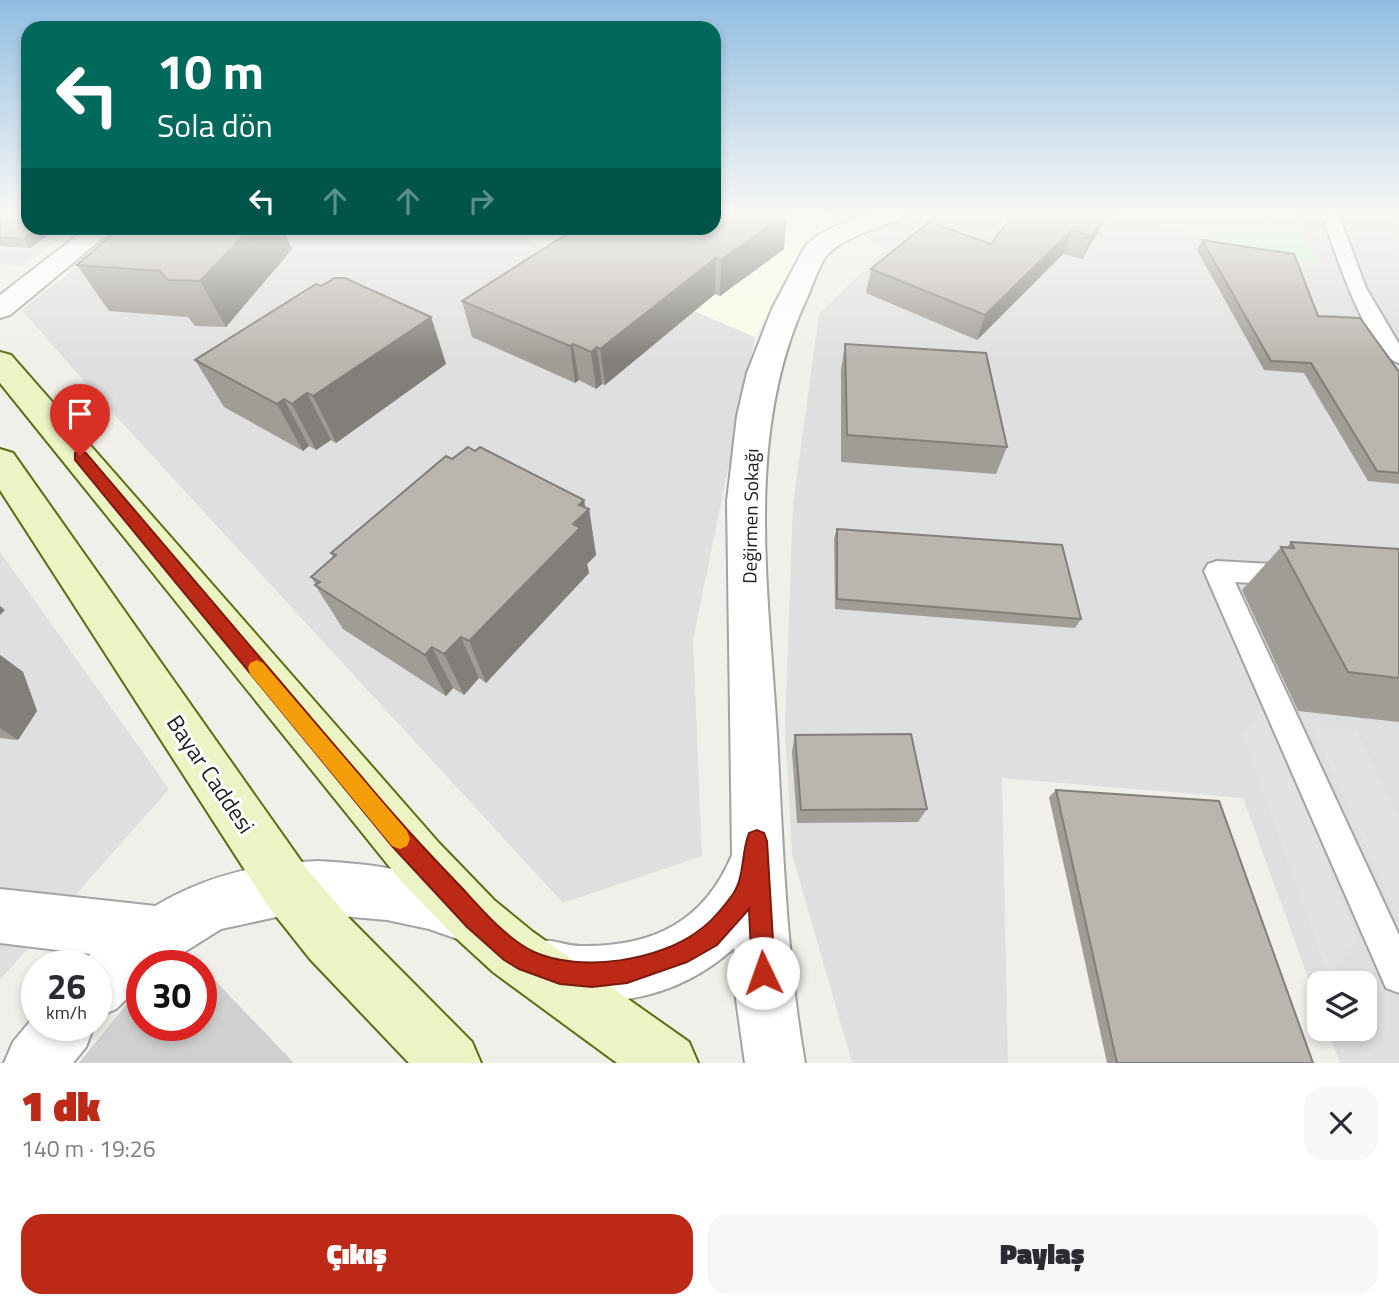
<!DOCTYPE html>
<html lang="tr">
<meta charset="utf-8">
<style>
body{margin:0;font-family:"Titillium Web",sans-serif;background:#f7f7f7;color:#2b2b33;height:100vh;display:flex;flex-direction:column;font-size:26px;white-space:nowrap}
*{box-sizing:border-box;margin:0}
p{font-size:23px;color:#7c7c81}
.icon{flex:none;width:38px;height:38px;fill:none;stroke:currentColor;stroke-width:2;stroke-linecap:round;stroke-linejoin:round}
.map{position:relative;height:1063px;overflow:hidden}
.side{display:flex;flex-direction:column;background:#fff;flex:1}
.side>*{flex:none}
.top-card{position:absolute;left:21px;top:21px;width:700px;height:214px;border-radius:21px;box-shadow:0 4px 10px #0003;background:#00695c;color:#fff;overflow:hidden}
.tools{position:absolute;left:1307px;top:971px;display:grid;gap:14px}
.tools a{display:grid;place-items:center;width:70px;height:70px;border-radius:14px;background:#fff;box-shadow:0 4px 10px #0003;font-size:35px}
.speed{position:absolute;left:21px;top:950px;display:flex;gap:14px;font-size:35px;font-weight:700;text-align:center}
.speed>*{display:grid;place-content:center;width:91px;height:91px;border-radius:50%;background:#fff;box-shadow:0 4px 10px #0003;line-height:1}
.speed small{font-size:18px;font-weight:400}
.speed .limit{border:10px solid #d22;background:#fff;color:#111}
.pin{position:absolute;display:grid;place-items:center;width:60px;height:60px;color:#fff;margin:-72px -30px;border-radius:50% 50% 50% 0;rotate:-45deg;box-shadow:0 0 7px #0007}
.pin .icon{rotate:45deg}
.me{position:absolute;width:77px;margin:-38px;rotate:357deg;stroke-linejoin:round;filter:drop-shadow(0 0 5px #0008)}
.turn{display:flex;align-items:center;gap:24px;height:147px;padding:0 21px;font-size:32px}
.turn .icon{width:91px;height:91px;stroke-width:2.5}
.turn b{display:block;font-size:49px;line-height:60px}
.lanes{display:flex;align-items:center;height:66px;padding:0 21px;background:#0003;justify-content:center;gap:35px;direction:ltr}
.lanes .off{opacity:.35}
.round{display:grid;place-items:center;flex:none;width:74px;height:74px;border-radius:21px;background:#f7f7f7}
.head{display:flex;align-items:center;justify-content:space-between;height:119px;padding:0 21px}
h1{font-size:42px;font-weight:800;line-height:52px;color:#bc2a17}
.primary-button{display:flex;gap:14px;margin-top:auto;padding:14px 21px}
.primary-button a{flex:1;height:80px;border-radius:21px;background:#bc2a17;color:#fff;font-size:28px;font-weight:800;line-height:80px;text-align:center}
.primary-button a+a{background:#f7f7f7;color:#2b2b33}
.map>svg:first-child{display:block}
.residential{fill:#dfdfdf}
.education{fill:#fafce7}
.religious{fill:#d0d0d0}
.park{fill:#cdf4d4}
.parking{fill:#e2e2e2}
.lines{fill:none;stroke-linecap:round;stroke-linejoin:round}
.service-casing{stroke:#a3a3a3;stroke-width:4}
.minor-casing{stroke:#a3a3a3;stroke-width:4}
.tertiary-casing{stroke:#a3a3a3;stroke-width:4}
.secondary-casing{stroke:#5a6f12;stroke-width:4}
.service{fill:#fff;fill-rule:evenodd}
.minor{fill:#fff;fill-rule:evenodd}
.tertiary{fill:#fff;fill-rule:evenodd}
.secondary{fill:#ecf3c5;fill-rule:evenodd}
.wall{fill:#a09c96}
.shaded-wall{fill:#827f7a}
.building{fill:#bab5af;stroke:#827f7a;stroke-width:2}
.route{fill:#bc2a17;stroke:#7a1b0f;stroke-width:2}
.slow{fill:#f59e0b}
.labels{text-anchor:middle;dominant-baseline:central;stroke-width:6;stroke-linejoin:round;paint-order:stroke}
.street-label{font-size:19px;fill:#222;stroke:#fff}
.near-street-label{font-size:23px;fill:#222;stroke:#fff}
</style>
<div class="map">
<svg width="1399" height="1063" viewBox="0 0 1399 1063">
<rect width="100%" height="100%" fill="#f1efe9"/>
<g class="residential">
<path d="M0 213 28 228H74L22 267 0 263Z"/>
<path d="M824 213H1399V1063H1340L1327 1029H1365V984H1320L1319 1008 1243 798 1002 778 1008 1063H852L792 854 785 730 793 505 819 314 886 249Z"/>
<path d="M126 228H528L529 240 755 337 693 640 702 856 563 903 92 390 22 310Z"/>
<path d="M0 552 169 789 0 980Z"/>
</g>
<path class="education" d="M714 213H824L855 231 802 255 755 337 529 240 528 228H714Z"/>
<path class="religious" d="M201 966 294 1063H79L142 985V1026H201Z"/>
<path class="park" d="M1112 213H1293L1319 266Z"/>
<g class="parking">
<path d="M1265 704 1358 940 1328 975 1243 735Z"/>
<path d="M1312 726 1356 729 1399 819V922Z"/>
</g>
<g class="lines">
<defs>
<g id="service">
<path d="M1322 213H1338L1366 288 1399 344V363C1367 355 1332 244 1322 213Z"/>
<path d="M1217 561 1290 565 1299 568 1303 575 1299 582 1290 585 1235 582 1399 935V993L1386 988 1204 571 1208 564Z"/>
</g>
<g id="minor">
<path d="M872 213H907L903 218C882 226 842 238 827 255 818 266 813 285 807 298 743 434 769 591 777 736 783 845 786 955 805 1063H745L736 999 734 948C677 1000 595 1016 524 987L516 967 524 947C555 934 553 945 581 946 653 947 704 922 732 855L727 501 737 416 747 373 772 309 803 250C816 230 850 221 872 213Z"/>
<path d="M0 889 156 906 176 914 184 934 176 954 156 962 0 943Z"/>
</g>
<g id="tertiary">
<path d="M87 228H115L10 315 0 318V295Z"/>
<path d="M318 861C379 864 432 873 488 897L496 916 488 935 469 943 429 929 387 920 318 914 281 916 221 929 162 966H142V984L116 1009 96 1018V966H78C151 897 218 865 318 861Z"/>
<path d="M37 1013V1026H94L86 1047 73 1063H4L13 1042Z"/>
</g>
<g id="secondary">
<path d="M0 352 11 355 439 843 494 900 533 932 689 1042 698 1063H617L493 972 456 938 401 881 0 383Z"/>
<path d="M0 449 13 453 306 868 350 919 472 1042 481 1063H409L310 959 268 906 0 490Z"/>
</g>
</defs>
<use href="#service" class="service-casing"/>
<use href="#minor" class="minor-casing"/>
<use href="#tertiary" class="tertiary-casing"/>
<use href="#secondary" class="secondary-casing"/>
<use href="#service" class="service"/>
<use href="#minor" class="minor"/>
<use href="#tertiary" class="tertiary"/>
<use href="#secondary" class="secondary"/>
</g>
<g class="wall">
<path d="M0 213 28 228H58L30 248 0 246Z"/>
<path d="M1106 213H1107L1102 225 1082 259 1063 254 977 340 866 293 871 269 991 244Z"/>
<path d="M451 228H483L482 229Z"/>
<path d="M570 228H714L784 249 720 296 715 294 605 385 602 384 596 389 579 380 575 383 472 337 462 301 571 231Z"/>
<path d="M1202 240 1318 316 1399 372V484L1368 481 1304 373 1264 370 1197 250Z"/>
<path d="M292 249 226 327 195 326 188 317 109 311 77 265Z"/>
<path d="M321 286 431 317 446 364 336 443 331 440 316 450 309 446 303 451 224 407 195 360Z"/>
<path d="M845 344 1007 447 996 474 841 462V370Z"/>
<path d="M475 451 584 500 585 508 589 509 596 555 587 564 589 573 486 683 479 678 464 695 453 688 446 696 343 629 315 585H316L311 577 333 557 331 553 452 459Z"/>
<path d="M837 529 1081 619 1075 628 835 609 834 538Z"/>
<path d="M1291 542 1399 549V722L1298 711 1242 590 1281 547H1287Z"/>
<path d="M0 655 23 672 37 711 18 740 0 738Z"/>
<path d="M795 735 927 809 918 822 797 823 792 751Z"/>
<path d="M1056 790 1313 1063H1107L1049 797Z"/>
</g>
<g class="shaded-wall">
<path d="M787 213 784 249 720 296 721 260Z"/>
<path d="M1106 213H1107L1102 225 1082 259 1092 236Z"/>
<path d="M38 228H58L30 248 23 239Z"/>
<path d="M251 228H283L292 249 226 327 200 281Z"/>
<path d="M1072 230 1063 254 977 340 985 315Z"/>
<path d="M716 258 715 294 605 385 600 349Z"/>
<path d="M431 317 446 364 336 443 313 396Z"/>
<path d="M573 344 579 380 575 383 570 346Z"/>
<path d="M597 347 602 384 596 389 591 352Z"/>
<path d="M307 393 331 440 316 450 292 404Z"/>
<path d="M284 399 309 446 303 451 277 404Z"/>
<path d="M584 500 586 512 589 509 596 555 587 564 589 573 486 683 469 641 573 524 579 505Z"/>
<path d="M0 606 5 610 0 615Z"/>
<path d="M461 637 479 678 464 695 444 654Z"/>
<path d="M432 647 453 688 446 696 425 655Z"/>
<path d="M0 655 23 672 37 711 18 740 0 728Z"/>
</g>
<g class="building">
<path d="M0 213H28V228H38L23 239 0 237Z"/>
<path d="M714 213H787L721 260 716 258 600 349 597 347 591 352 573 344 570 346 462 301 576 228H714Z"/>
<path d="M1014 213H1106L1092 236 1072 230 985 315 871 269 929 222 991 244Z"/>
<path d="M120 228H251L200 281 168 280 160 271 77 265Z"/>
<path d="M1202 240 1294 254 1318 316 1360 318 1399 372V473L1377 471 1311 363 1271 361Z"/>
<path d="M335 278H345L431 317 313 396 307 393 292 404 284 399 277 404 195 360 316 284 321 286Z"/>
<path d="M845 344 986 353 1007 447 847 435Z"/>
<path d="M468 447 475 451 480 447 584 500 579 505 589 509 573 524 580 528 469 641 461 637 444 654 432 647 425 655 315 585 320 582 311 577 336 555 331 553 446 456 452 459Z"/>
<path d="M837 529 1062 545 1081 619 837 599Z"/>
<path d="M1291 542 1399 549V678L1348 672 1281 547 1294 548Z"/>
<path d="M911 734 927 809 801 810 795 735Z"/>
<path d="M1056 790 1219 801 1313 1063H1117Z"/>
</g>
<linearGradient id="sky" x2="0" y2="1"><stop stop-color="#91bde2"/><stop offset="0.59" stop-color="#f9f8f5"/><stop offset="1" stop-color="#f9f8f5" stop-opacity="0"/></linearGradient>
<rect width="1399" height="361" fill="url(#sky)"/>
<path class="route" d="M80 451 86 453C177 560 268 668 360 775 393 815 427 852 463 889 483 911 507 939 534 952 580 973 661 961 701 929 712 921 725 905 733 894 745 876 741 853 749 833L757 830 764 833 767 841 775 973 772 981 763 984 755 981 752 973 749 909 717 945 687 962 627 983 592 987 560 984 519 969 504 960 467 927 392 846 75 460V453Z"/>
<path class="slow" d="M257 660 263 663 407 831 410 839 407 846 400 849 392 846 250 674 248 668 250 663Z"/>
<g class="labels">
<g class="street-label">
<text transform="translate(750 516) rotate(-89)">Değirmen Sokağı</text>
</g>
<g class="near-street-label">
<text transform="translate(211 774) rotate(56)">Bayar Caddesi</text>
</g>
</g>
</svg>
<div class="tools">
<a><svg class="icon" aria-label="layers" viewBox="0 0 24 24"><path d="M12 4l9 5-9 5-9-5zM3 14l9 5 9-5"/></svg></a>
</div>
<div class="speed"><div>26<small>km/h</small></div><div class="limit">30</div></div>
<div class="pin" style="left:80px;top:456px;background:#d93025"><svg class="icon" aria-label="arrive" viewBox="0 0 24 24"><path d="M6 21V4h12l-3 4 3 4H6"/></svg></div>
<svg class="me" style="left:763px;top:973px" viewBox="-20 -20 40 40"><circle r="19" fill="#fff"/><path d="M0-13L10 11 0 6-10 11z" fill="#bc2a17"/></svg>
<div class="top-card">
<div class="turn"><svg class="icon" aria-label="left" viewBox="0 0 24 24"><path d="M17 20v-9H6M10 6l-5 5 5 5"/></svg><div><b>10 m</b>Sola dön</div></div>
<div class="lanes"><svg class="icon" aria-label="left" viewBox="0 0 24 24"><path d="M17 20v-9H6M10 6l-5 5 5 5"/></svg><svg class="icon off" aria-label="ahead" viewBox="0 0 24 24"><path d="M12 20V5M6 11l6-6 6 6"/></svg><svg class="icon off" aria-label="ahead" viewBox="0 0 24 24"><path d="M12 20V5M6 11l6-6 6 6"/></svg><svg class="icon off" aria-label="right" viewBox="0 0 24 24"><path d="M7 20v-9h11M14 6l5 5-5 5"/></svg></div>
</div>
</div>
<section class="side">
<div class="head"><div><h1>1 dk</h1><p>140 m · 19:26</p></div><a class="round"><svg class="icon" aria-label="close" viewBox="0 0 24 24"><path d="M6 6l12 12M18 6L6 18"/></svg></a></div>
<div class="primary-button"><a>Çıkış</a><a>Paylaş</a></div>
</section>
